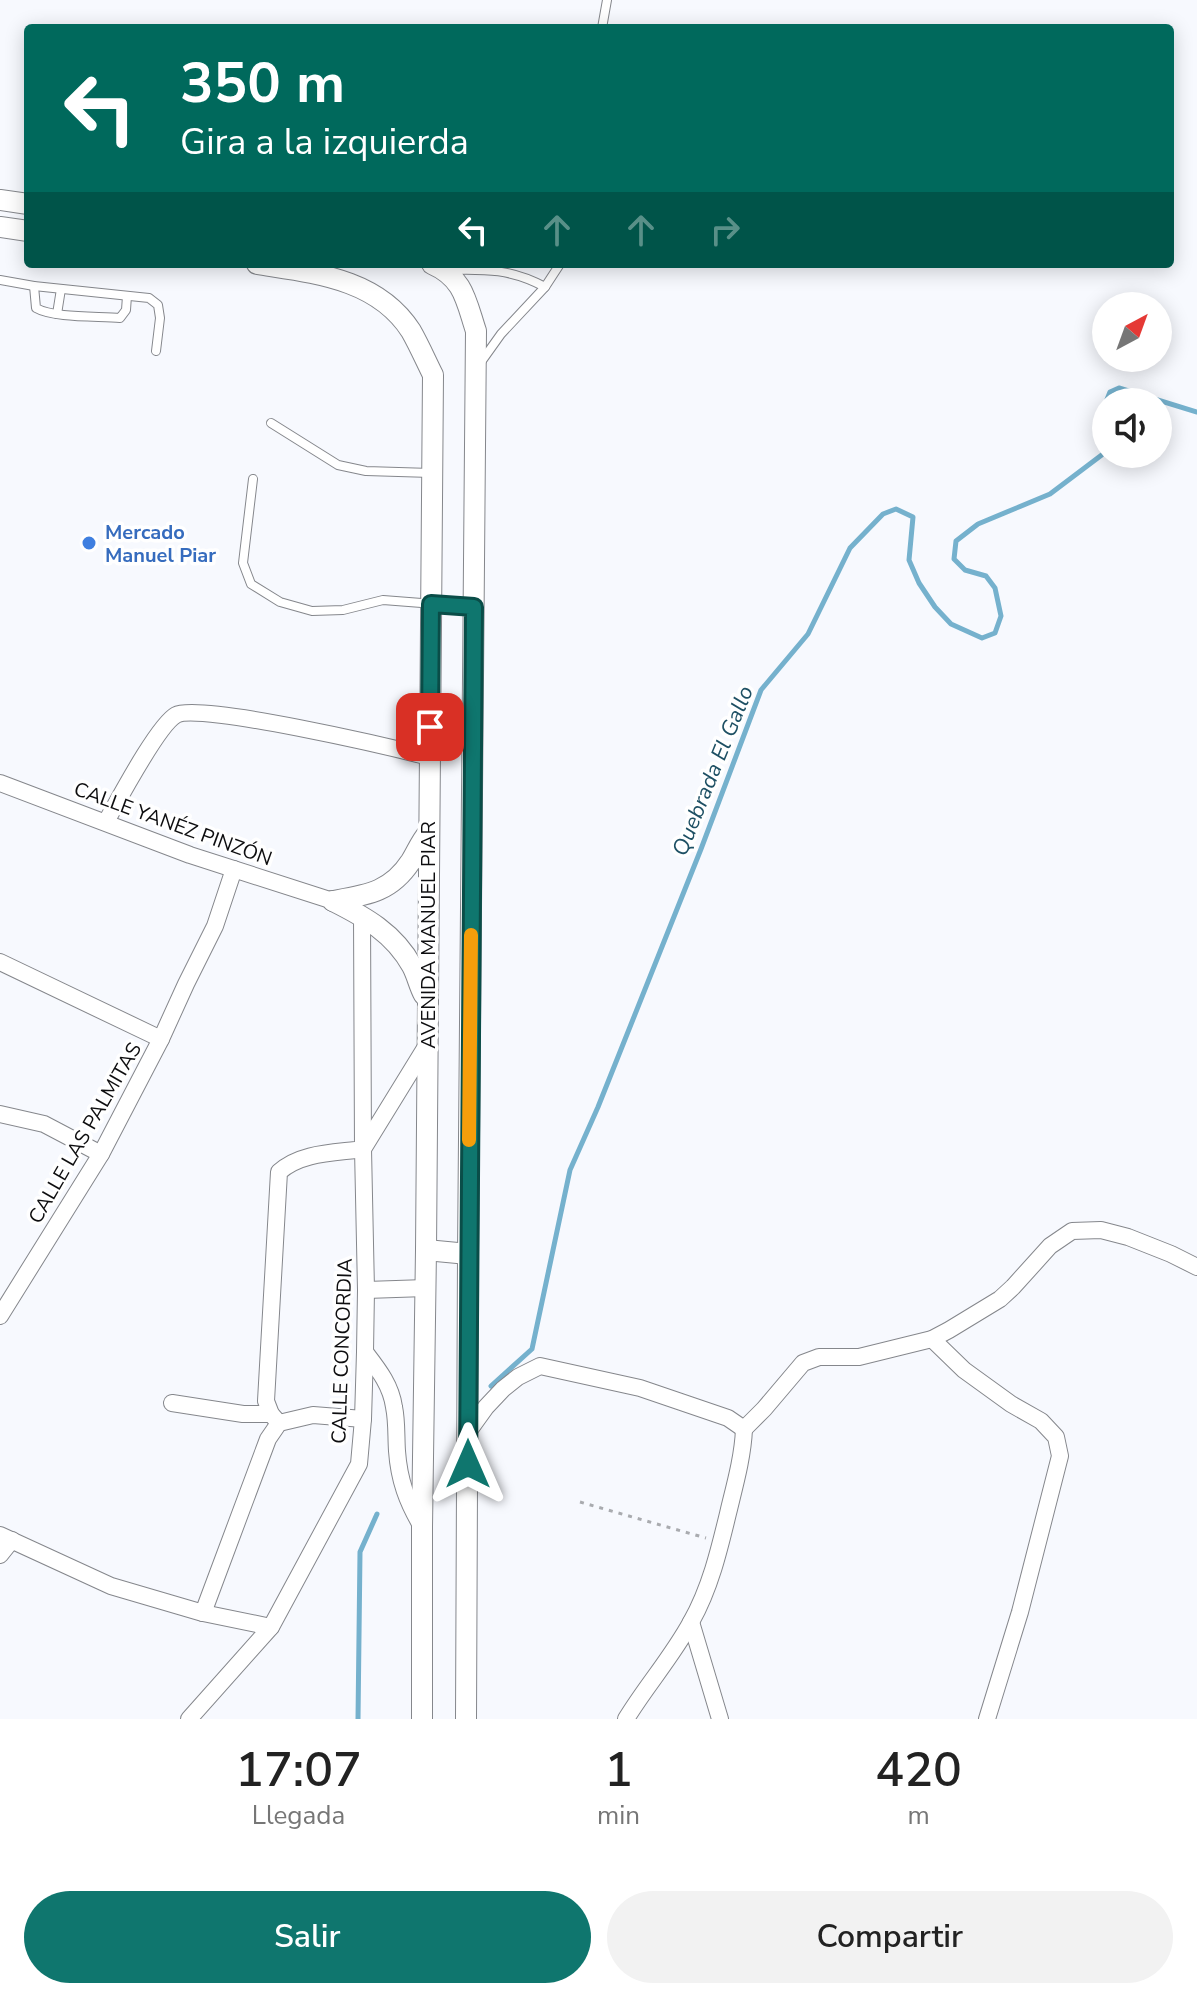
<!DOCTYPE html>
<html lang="es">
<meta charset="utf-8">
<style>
body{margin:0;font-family:"Nunito Sans",sans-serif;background:#f2f2f2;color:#222;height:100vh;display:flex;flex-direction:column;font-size:30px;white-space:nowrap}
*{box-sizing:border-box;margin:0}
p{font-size:26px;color:#767676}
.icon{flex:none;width:44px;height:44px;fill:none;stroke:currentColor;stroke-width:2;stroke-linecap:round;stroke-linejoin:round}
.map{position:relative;height:1719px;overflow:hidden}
.sheet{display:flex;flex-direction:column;background:#fff;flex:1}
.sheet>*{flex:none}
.top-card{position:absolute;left:24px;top:24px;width:1150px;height:244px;border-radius:8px;box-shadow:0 4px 20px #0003;background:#00695c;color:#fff;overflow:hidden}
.needle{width:52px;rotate:41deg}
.tools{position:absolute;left:1092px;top:292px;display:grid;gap:16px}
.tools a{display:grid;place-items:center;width:80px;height:80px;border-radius:50%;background:#fff;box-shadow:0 4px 20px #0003;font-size:40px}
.pin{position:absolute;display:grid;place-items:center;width:68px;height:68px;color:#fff;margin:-34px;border-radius:16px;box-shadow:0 4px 12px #0006}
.me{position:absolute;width:88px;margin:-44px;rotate:0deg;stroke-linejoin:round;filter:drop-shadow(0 0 6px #0008)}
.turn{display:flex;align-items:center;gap:28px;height:168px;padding:0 24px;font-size:36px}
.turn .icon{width:104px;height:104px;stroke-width:2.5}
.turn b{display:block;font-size:56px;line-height:68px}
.lanes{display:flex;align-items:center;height:76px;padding:0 24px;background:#0003;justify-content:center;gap:40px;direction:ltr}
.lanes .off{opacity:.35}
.eta{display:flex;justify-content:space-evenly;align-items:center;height:136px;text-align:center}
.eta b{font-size:48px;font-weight:600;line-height:56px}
.cta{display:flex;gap:16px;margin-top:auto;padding:16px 24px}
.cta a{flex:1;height:92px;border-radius:48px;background:#0f766e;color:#fff;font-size:32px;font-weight:600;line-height:92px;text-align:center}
.cta a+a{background:#f2f2f2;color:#222}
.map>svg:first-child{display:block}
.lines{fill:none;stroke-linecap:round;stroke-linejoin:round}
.stream{stroke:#75b1cd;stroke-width:5}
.service-casing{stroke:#85878c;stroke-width:10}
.minor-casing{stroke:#85878c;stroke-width:18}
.tertiary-casing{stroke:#85878c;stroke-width:22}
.path{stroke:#a9abaf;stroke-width:3;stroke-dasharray:4 6;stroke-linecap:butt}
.service{stroke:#fff;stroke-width:8}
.minor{stroke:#fff;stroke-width:16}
.tertiary{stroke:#fff;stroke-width:20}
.route-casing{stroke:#0a4d48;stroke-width:20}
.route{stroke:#0f766e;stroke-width:14}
.slow{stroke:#f59e0b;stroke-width:14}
.shop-dot{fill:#3f7fe0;stroke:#fff;stroke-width:3}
.labels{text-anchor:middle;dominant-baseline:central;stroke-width:7;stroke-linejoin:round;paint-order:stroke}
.shop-label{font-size:20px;font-weight:bold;fill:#366cbe;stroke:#fff;text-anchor:start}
.street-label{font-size:20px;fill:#0d0d0f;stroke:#fff}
.water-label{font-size:22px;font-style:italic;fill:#1e5064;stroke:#fff}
</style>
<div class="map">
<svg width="1197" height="1719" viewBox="0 0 1197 1719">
<rect width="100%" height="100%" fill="#f7f9fe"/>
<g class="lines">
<g class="stream">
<path d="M1106 402 1110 392 1119 388 1197 412"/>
<path d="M1106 403 1104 407 1106 415"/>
<path d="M491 1386 532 1349 570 1170 598 1107 701 849 761 690 808 634 850 548 883 514 896 509 913 517 909 560 919 583 935 607 951 624 982 638 995 633 1001 616 995 588 986 576 965 570 954 559 956 541 978 524 1050 494 1103 454 1106 445"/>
<path d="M358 1719 360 1552 377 1514"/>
</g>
<defs>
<g id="service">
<path d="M602 28 607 0"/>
<path d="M449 270C486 269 512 269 545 287L560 264"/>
<path d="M0 280 34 286 149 298 158 305 160 318 156 351"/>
<path d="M34 286 36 308C53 318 99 316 120 318L126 310 127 296"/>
<path d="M57 314 61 289"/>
<path d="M481 362 501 334 545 287"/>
<path d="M271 423 338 465 366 471 431 473"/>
<path d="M253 479 243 563 251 584 280 602 312 611 343 610 383 600 473 607"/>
</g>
<g id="minor">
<path d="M0 783 190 855 333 901"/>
<path d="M106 822C119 799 158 725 176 715 199 702 394 748 429 757"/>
<path d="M0 962 161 1039"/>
<path d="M0 1114 44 1124 101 1154"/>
<path d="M366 1290 426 1288"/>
<path d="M0 1316 101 1154 161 1039 186 984 215 926 234 869"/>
<path d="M932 1339 964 1370 1011 1404 1041 1421 1056 1437 1060 1456 1020 1612 987 1719"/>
<path d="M365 1352C378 1369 391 1385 394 1407 397 1421 396 1436 397 1451 399 1480 407 1502 422 1527"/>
<path d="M172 1403 243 1414H271"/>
<path d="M279 1423 271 1414 266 1401 279 1172C301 1152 335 1153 363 1149L362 915"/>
<path d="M744 1429 764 1409 803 1363 819 1357H859L932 1339 949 1330 1000 1299 1013 1287 1050 1246 1072 1231 1101 1230 1128 1237 1171 1254 1197 1267"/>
<path d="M468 1432 486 1407 503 1389 518 1377 540 1366 640 1388 728 1418 744 1429"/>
<path d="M0 1535 111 1586 203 1613 271 1627"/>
<path d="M0 1555 12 1540"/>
<path d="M203 1613 268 1439 279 1423 313 1415 363 1419"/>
<path d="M691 1622 720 1719"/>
<path d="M189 1719 271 1627 359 1464 363 1419 365 1352 366 1290 363 1149 427 1045"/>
<path d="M626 1719C646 1686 672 1657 691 1622 712 1585 721 1542 731 1501 737 1477 743 1453 744 1429"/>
</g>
<g id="tertiary">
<path d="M0 200 28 204"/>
<path d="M0 227 28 231"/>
<path d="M257 264C313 273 377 278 411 331 419 345 426 361 433 375L426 1250 422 1527V1719"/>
<path d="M432 264C464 278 466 301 476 331L468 1254 466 1719"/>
<path d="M333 901C365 917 394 933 412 966 417 975 419 986 424 995"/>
<path d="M333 901C367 895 391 892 411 861 417 851 421 841 428 833"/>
<path d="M426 1250 468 1254"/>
</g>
</defs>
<use href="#service" class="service-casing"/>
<use href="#minor" class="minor-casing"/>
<use href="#tertiary" class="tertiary-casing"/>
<path class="path" d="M580 1502 706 1538"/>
<use href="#service" class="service"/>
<use href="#minor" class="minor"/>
<use href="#tertiary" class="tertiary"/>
</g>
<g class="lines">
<defs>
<path id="route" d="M430 727 431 604 474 607 468 1464"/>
</defs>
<use href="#route" class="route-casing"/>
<use href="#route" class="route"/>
<path class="slow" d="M469 1140 471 935"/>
</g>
<circle class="shop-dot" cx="89" cy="543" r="8"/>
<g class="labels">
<g class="shop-label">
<text x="105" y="532">Mercado<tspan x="105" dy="23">Manuel Piar</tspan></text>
</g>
<g class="street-label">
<text transform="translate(173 824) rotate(20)">CALLE YANÉZ PINZÓN</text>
<text transform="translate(428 935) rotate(-90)">AVENIDA MANUEL PIAR</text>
<text transform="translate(85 1133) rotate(-60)">CALLE LAS PALMITAS</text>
<text transform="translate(342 1351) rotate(-88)">CALLE CONCORDIA</text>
</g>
<g class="water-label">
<text transform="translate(713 771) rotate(-68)">Quebrada El Gallo</text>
</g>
</g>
</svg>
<div class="tools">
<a><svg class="needle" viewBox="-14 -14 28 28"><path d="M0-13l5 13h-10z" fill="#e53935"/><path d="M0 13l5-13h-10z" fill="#767676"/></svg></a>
<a><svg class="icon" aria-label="sound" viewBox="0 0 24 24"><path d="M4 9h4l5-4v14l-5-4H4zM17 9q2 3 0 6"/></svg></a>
</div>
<div class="pin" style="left:430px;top:727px;background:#d93025"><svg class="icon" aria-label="arrive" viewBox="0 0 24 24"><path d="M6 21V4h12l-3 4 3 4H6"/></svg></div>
<svg class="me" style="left:468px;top:1464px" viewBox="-20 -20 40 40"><path d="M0-17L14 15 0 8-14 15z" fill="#0f766e" stroke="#fff" stroke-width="4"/></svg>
<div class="top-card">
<div class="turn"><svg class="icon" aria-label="left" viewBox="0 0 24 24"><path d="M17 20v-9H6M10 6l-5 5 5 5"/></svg><div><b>350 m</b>Gira a la izquierda</div></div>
<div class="lanes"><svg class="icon" aria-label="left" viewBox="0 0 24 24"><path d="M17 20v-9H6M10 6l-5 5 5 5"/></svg><svg class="icon off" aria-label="ahead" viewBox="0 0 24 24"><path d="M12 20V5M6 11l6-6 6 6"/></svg><svg class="icon off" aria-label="ahead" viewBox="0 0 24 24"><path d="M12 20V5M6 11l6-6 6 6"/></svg><svg class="icon off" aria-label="right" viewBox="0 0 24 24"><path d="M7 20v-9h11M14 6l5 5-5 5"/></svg></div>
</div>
</div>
<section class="sheet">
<div class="eta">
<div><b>17:07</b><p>Llegada</p></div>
<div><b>1</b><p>min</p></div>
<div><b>420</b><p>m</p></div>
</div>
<div class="cta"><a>Salir</a><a>Compartir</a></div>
</section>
